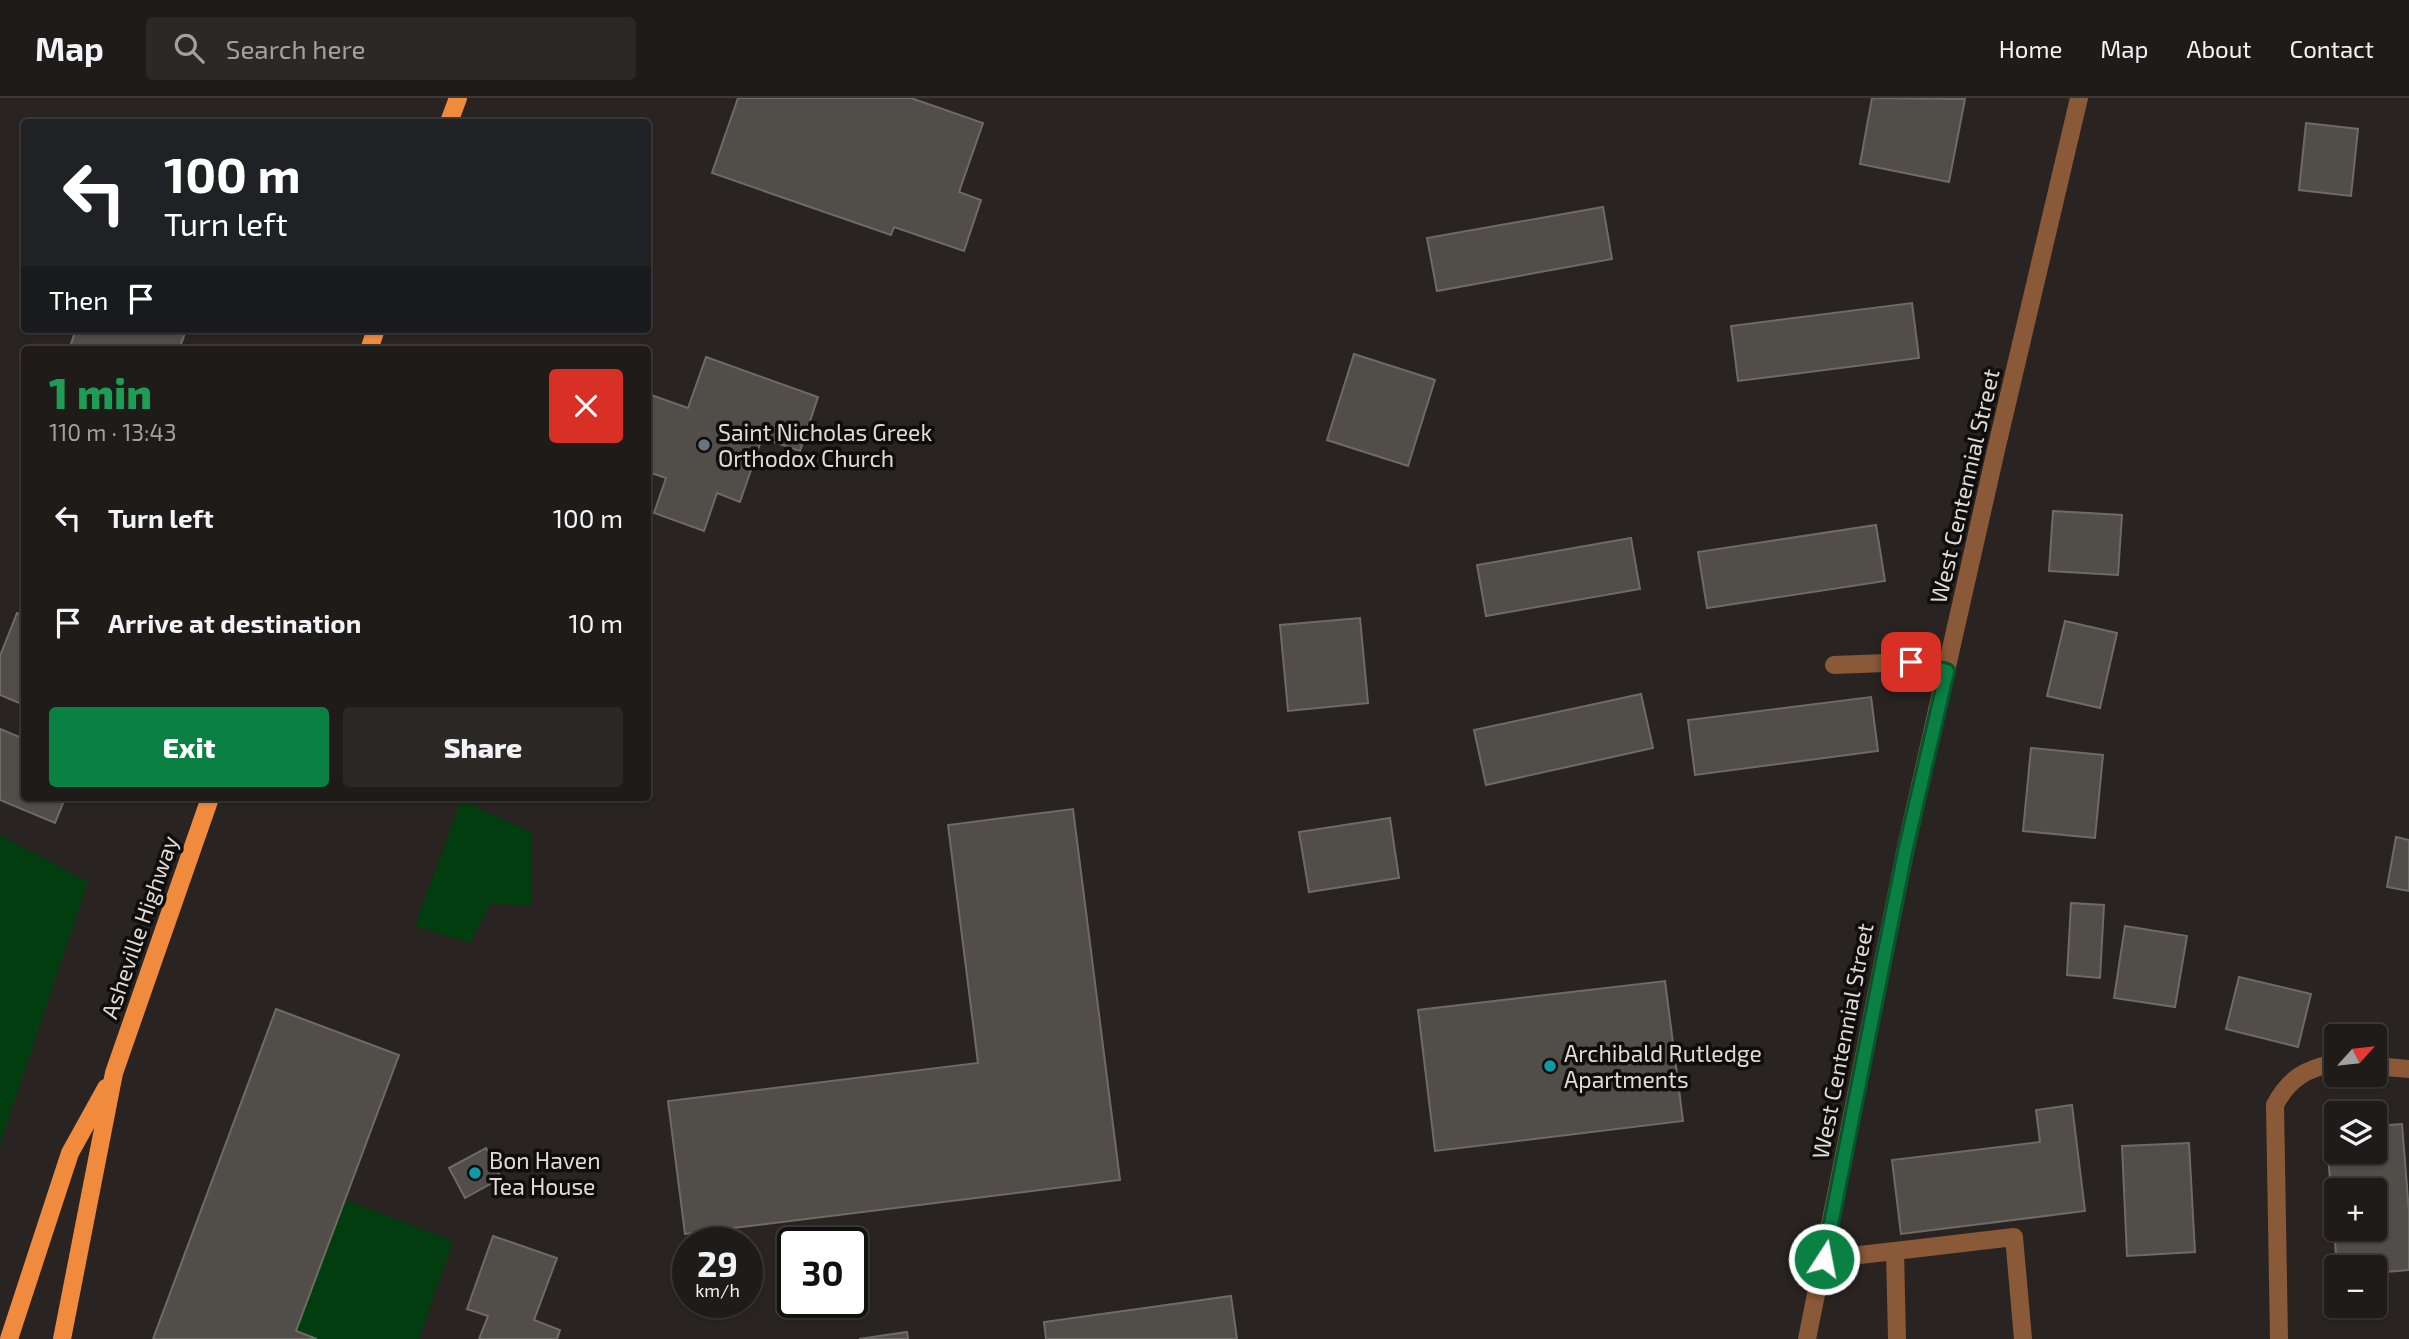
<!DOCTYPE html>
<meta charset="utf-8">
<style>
body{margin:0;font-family:"Exo 2",sans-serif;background:#2c2826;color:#f1f3f6;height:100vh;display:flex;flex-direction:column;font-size:26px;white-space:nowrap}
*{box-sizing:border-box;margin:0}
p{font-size:23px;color:#a1a1a2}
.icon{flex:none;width:38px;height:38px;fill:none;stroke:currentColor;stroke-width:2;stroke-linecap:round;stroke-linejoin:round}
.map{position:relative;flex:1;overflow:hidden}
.details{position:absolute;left:21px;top:248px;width:630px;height:455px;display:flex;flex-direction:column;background:#1f1b19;border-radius:7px;box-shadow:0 2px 5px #0004,0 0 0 2px #3c3938}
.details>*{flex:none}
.top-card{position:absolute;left:21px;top:21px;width:630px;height:214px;border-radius:7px;box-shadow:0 2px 5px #0004,0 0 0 2px #3c3938;background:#202124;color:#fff;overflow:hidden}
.needle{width:46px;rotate:63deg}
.tools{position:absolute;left:2324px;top:926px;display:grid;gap:14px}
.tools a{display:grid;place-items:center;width:63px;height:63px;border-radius:7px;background:#1f1b19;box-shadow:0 2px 5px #0004,0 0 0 2px #3c3938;font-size:35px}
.speed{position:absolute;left:672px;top:1129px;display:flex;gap:14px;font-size:35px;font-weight:700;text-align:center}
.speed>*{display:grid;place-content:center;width:91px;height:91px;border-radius:50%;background:#1f1b19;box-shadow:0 2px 5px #0004,0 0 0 2px #3c3938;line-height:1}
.speed small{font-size:18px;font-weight:400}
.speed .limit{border:4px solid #111;border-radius:10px;background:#fff;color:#111}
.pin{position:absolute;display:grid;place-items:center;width:60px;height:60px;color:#fff;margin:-30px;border-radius:14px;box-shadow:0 4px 10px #0006}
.me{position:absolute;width:77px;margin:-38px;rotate:11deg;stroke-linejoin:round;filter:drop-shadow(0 0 5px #0008)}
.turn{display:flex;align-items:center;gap:24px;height:147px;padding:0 28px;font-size:32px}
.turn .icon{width:91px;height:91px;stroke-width:2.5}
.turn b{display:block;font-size:49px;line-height:60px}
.then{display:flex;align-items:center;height:66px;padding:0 28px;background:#0003;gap:14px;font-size:26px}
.round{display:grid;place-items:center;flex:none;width:74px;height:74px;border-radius:7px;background:#2c2826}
.summary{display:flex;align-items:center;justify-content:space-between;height:119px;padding:0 28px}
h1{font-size:42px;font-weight:800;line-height:52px;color:#1e9e55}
.action{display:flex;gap:14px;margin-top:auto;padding:14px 28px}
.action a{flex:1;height:80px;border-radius:7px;background:#0b8043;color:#fff;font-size:28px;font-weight:800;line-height:80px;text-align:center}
.action a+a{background:#2c2826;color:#f1f3f6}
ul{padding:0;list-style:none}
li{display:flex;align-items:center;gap:21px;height:105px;padding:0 28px}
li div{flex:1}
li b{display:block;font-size:26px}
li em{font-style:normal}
header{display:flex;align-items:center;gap:42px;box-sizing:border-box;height:98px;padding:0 35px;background:#1f1b19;border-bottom:2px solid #3c3938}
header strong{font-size:33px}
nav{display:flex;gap:38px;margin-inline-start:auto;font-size:24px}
.search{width:490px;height:63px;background:#2c2826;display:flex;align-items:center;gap:18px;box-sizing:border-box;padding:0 24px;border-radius:7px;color:#a1a1a2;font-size:26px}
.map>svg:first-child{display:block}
.green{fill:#013d0f}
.building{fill:#514d48;stroke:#6e6b66;stroke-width:2;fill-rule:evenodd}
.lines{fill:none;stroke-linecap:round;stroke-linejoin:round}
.service{stroke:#8a5938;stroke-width:18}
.minor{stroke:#8a5938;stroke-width:18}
.primary{stroke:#f08a3d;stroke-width:18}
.route-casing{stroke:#07532c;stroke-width:18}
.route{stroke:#0b8043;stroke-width:12}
.worship-dot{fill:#6b7280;stroke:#100e0c;stroke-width:2.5}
.culture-dot{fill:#0f9aa8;stroke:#100e0c;stroke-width:2.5}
.labels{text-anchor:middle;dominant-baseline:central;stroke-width:7;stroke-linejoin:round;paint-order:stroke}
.poi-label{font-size:23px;fill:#dedbd9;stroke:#100e0c;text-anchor:start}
.street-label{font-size:23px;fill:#dedbd9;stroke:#100e0c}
</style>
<header>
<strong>Map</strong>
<div class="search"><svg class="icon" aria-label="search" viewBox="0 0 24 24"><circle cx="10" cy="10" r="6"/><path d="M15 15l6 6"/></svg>Search here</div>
<nav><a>Home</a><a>Map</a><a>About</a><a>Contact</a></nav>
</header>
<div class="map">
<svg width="2409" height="1241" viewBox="0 0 2409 1241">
<rect width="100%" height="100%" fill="#292421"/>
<g class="green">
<path d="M461 702 532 735 531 807 490 806 470 845 415 828Z"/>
<path d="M0 737 88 784 0 1046Z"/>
<path d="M345 1102 453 1143 419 1241H317L296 1233Z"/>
</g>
<g class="building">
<path d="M738 0H911L983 25 959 94 981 102 964 153 894 129 891 137 712 75Z"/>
<path d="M1872 0 1965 1 1949 84 1860 66Z"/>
<path d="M2306 25 2358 31 2351 98 2299 92Z"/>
<path d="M1603 109 1612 161 1437 193 1427 140Z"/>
<path d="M1912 205 1919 260 1738 283 1731 228Z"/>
<path d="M76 231H173L185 235 179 252H69Z"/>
<path d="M1354 256 1435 282 1408 368 1327 342Z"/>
<path d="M706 259 818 299 800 353 762 340 740 404 717 395 704 433 654 415 666 380 648 374V296L688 310Z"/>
<path d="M2053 413 2122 417 2118 477 2049 473Z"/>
<path d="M1876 427 1885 483 1707 510 1698 454Z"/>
<path d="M1631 440 1640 491 1486 518 1477 467Z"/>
<path d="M17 515 24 518V607L0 597V558Z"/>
<path d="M1360 520 1368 605 1288 613 1280 527Z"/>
<path d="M2065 523 2117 535 2100 610 2047 598Z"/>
<path d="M1641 596 1653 650 1486 687 1474 632Z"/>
<path d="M1871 599 1878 653 1695 677 1688 622Z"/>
<path d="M0 631 24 641V700H65L55 725 0 702Z"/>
<path d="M2031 650 2103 657 2095 740 2023 733Z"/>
<path d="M1073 711 1120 1082 685 1136 668 1003 978 965 948 727Z"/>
<path d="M1390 720 1399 780 1309 794 1299 734Z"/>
<path d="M2396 739 2409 742V793L2387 789Z"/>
<path d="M2071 805 2104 807 2100 880 2067 877Z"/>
<path d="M2125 828 2187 838 2175 909 2114 900Z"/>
<path d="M2239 879 2311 896 2298 949 2226 931Z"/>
<path d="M1665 883 1683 1023 1435 1053 1418 912Z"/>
<path d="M276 911 399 957 296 1233 317 1241H153Z"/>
<path d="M2072 1007 2085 1113 1901 1136 1892 1062 2040 1044 2036 1012Z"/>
<path d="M2402 1026 2409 1114V1172L2375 1175V1169H2337L2326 1032 2336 1031V1054H2375V1028ZM2336 1092H2375V1130H2336Z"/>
<path d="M2189 1045 2195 1154 2127 1158 2122 1048Z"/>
<path d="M486 1050 501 1080 465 1100 449 1070Z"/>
<path d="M493 1138 557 1160 534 1222 560 1232 557 1241H479L488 1218 467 1211Z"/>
<path d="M1231 1198 1237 1241H1046L1044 1224Z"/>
<path d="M907 1234 908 1241H859Z"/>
</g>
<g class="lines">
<g class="service">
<path d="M1834 567 1911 564 1947 573"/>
<path d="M2375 968 2409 971"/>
<path d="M1824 1161 1895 1153"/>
<path d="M1897 1241 1895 1153 2014 1139 2023 1241"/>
<path d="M2279 1241 2275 1007C2289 980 2307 970 2336 965"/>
</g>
<path class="minor" d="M1807 1241 1905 754 1996 352 2079 0"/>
<g class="primary">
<path d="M449 24 458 0"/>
<path d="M369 252 376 231"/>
<path d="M9 1241 70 1055 106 990"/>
<path d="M62 1241 114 975 210 700"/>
</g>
</g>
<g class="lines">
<defs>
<path id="route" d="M1824 1161 1905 754 1947 573 1911 564"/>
</defs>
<use href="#route" class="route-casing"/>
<use href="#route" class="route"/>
</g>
<circle class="worship-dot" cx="704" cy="347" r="7"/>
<g class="culture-dot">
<circle cx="1550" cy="968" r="7"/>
<circle cx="475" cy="1075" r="7"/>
</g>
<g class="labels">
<g class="poi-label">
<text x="718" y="334">Saint Nicholas Greek<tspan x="718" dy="26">Orthodox Church</tspan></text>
<text x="1564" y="955">Archibald Rutledge<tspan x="1564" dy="26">Apartments</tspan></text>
<text x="489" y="1062">Bon Haven<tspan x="489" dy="26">Tea House</tspan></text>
</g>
<g class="street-label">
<text transform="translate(1964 388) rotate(-77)">West Centennial Street</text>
<text transform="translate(139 829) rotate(-71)">Asheville Highway</text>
<text transform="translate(1842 943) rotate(-79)">West Centennial Street</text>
</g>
</g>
</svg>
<div class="tools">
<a><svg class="needle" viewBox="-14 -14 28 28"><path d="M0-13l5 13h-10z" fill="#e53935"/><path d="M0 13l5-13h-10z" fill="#a1a1a2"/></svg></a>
<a><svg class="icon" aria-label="layers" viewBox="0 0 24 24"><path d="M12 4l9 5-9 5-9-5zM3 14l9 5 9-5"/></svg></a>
<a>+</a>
<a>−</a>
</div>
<div class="speed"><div>29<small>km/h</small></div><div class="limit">30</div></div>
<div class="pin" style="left:1911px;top:564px;background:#d93025"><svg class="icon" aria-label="arrive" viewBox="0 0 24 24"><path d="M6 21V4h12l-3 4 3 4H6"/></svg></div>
<svg class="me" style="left:1824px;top:1161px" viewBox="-20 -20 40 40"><circle r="17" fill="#0b8043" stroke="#fff" stroke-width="3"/><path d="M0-11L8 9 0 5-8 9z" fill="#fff"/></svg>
<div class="top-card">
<div class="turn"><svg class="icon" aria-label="left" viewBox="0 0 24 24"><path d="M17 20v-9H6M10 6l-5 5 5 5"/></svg><div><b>100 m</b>Turn left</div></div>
<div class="then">Then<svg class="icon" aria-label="arrive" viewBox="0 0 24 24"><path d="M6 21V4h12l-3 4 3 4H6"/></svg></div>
</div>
<section class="details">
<div class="summary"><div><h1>1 min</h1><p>110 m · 13:43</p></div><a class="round" style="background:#d93025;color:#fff"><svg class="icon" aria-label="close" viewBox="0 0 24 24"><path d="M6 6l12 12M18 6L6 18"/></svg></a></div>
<ul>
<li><svg class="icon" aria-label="left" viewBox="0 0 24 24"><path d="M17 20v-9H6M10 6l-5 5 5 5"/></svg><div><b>Turn left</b></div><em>100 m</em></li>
<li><svg class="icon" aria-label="arrive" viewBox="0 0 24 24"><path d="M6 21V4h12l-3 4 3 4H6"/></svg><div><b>Arrive at destination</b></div><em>10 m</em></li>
</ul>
<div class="action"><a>Exit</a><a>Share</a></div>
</section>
</div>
